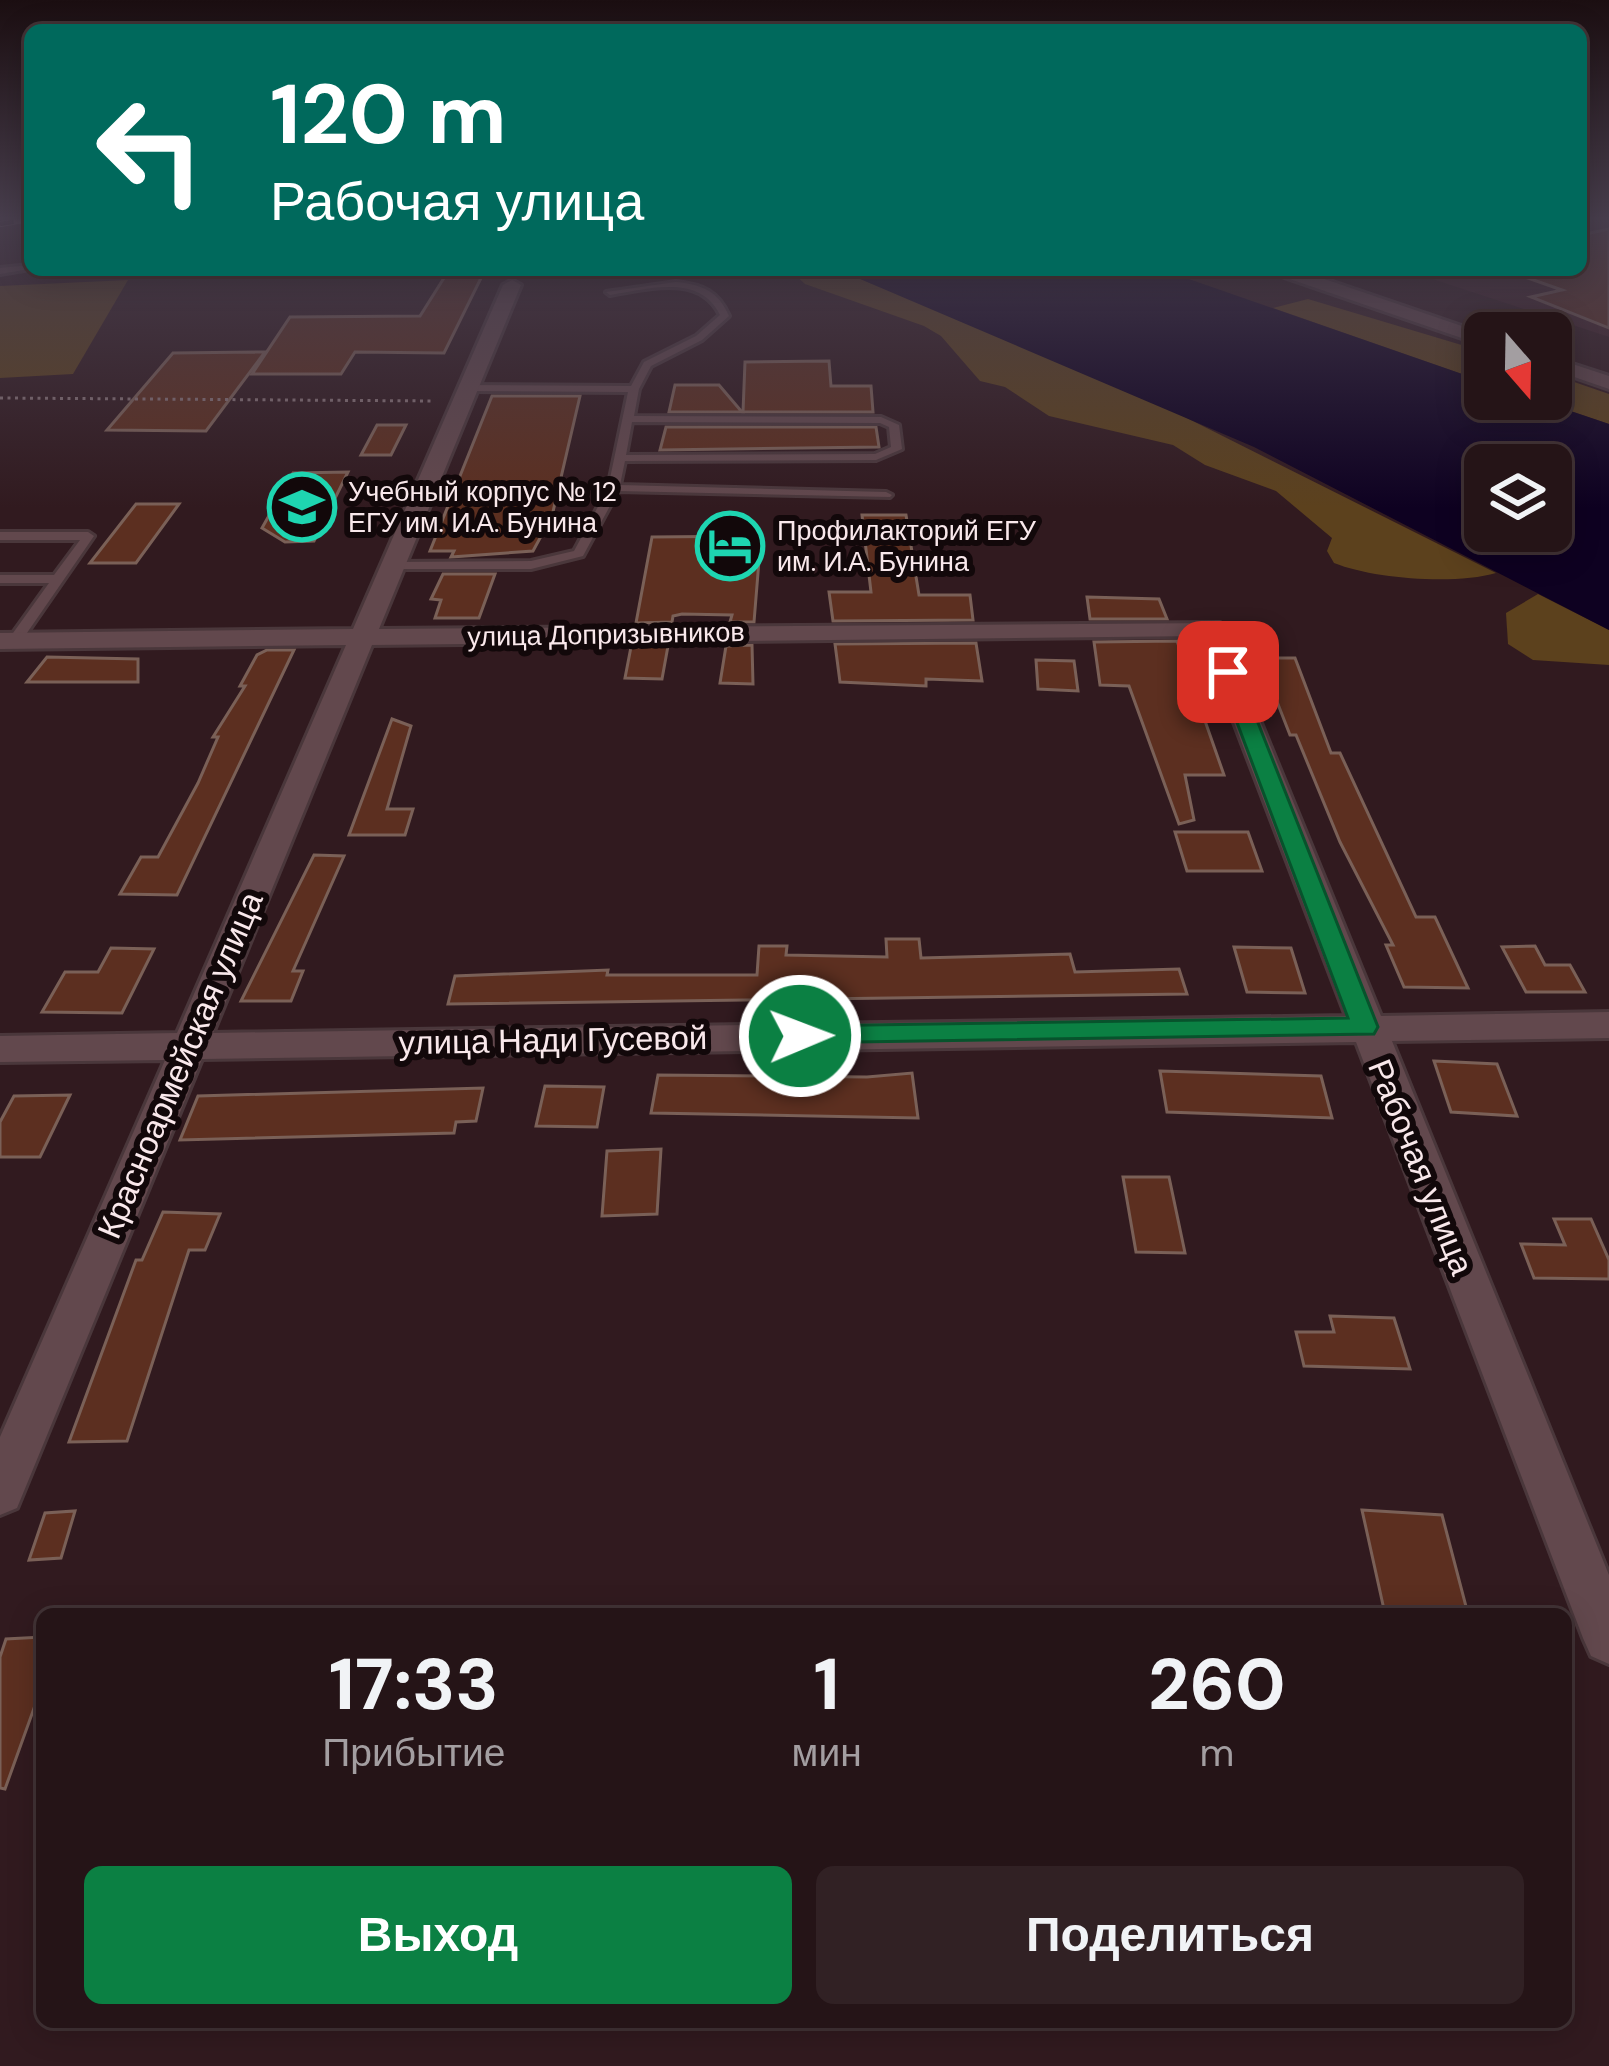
<!DOCTYPE html>
<html lang="ru">
<meta charset="utf-8">
<style>
body{margin:0;font-family:"DM Sans",sans-serif;background:#312124;color:#f1f3f6;height:100vh;display:flex;flex-direction:column;font-size:45px;white-space:nowrap}
*{box-sizing:border-box;margin:0}
p{font-size:39px;color:#a39ea1}
.icon{flex:none;width:66px;height:66px;fill:none;stroke:currentColor;stroke-width:2;stroke-linecap:round;stroke-linejoin:round}
.map{position:relative;flex:1;overflow:hidden}
.panel{position:absolute;left:36px;top:1608px;width:1536px;height:420px;display:flex;flex-direction:column;background:#251417;border-radius:18px;box-shadow:0 6px 30px #0003,0 0 0 3px #423336}
.panel>*{flex:none}
.top-card{position:absolute;left:24px;top:24px;width:1563px;height:252px;border-radius:18px;box-shadow:0 6px 30px #0003,0 0 0 3px #423336;background:#00695c;color:#fff;overflow:hidden}
.needle{width:78px;rotate:160deg}
.tools{position:absolute;left:1464px;top:312px;display:grid;gap:24px}
.tools a{display:grid;place-items:center;width:108px;height:108px;border-radius:18px;background:#251417;box-shadow:0 6px 30px #0003,0 0 0 3px #423336;font-size:60px}
.pin{position:absolute;display:grid;place-items:center;width:102px;height:102px;color:#fff;margin:-51px;border-radius:24px;box-shadow:0 6px 18px #0006}
.me{position:absolute;width:132px;margin:-66px;rotate:89deg;stroke-linejoin:round;filter:drop-shadow(0 0 9px #0008)}
.turn{display:flex;align-items:center;gap:42px;height:252px;padding:0 48px;font-size:54px}
.turn .icon{width:156px;height:156px;stroke-width:2.5}
.turn b{display:block;font-size:84px;line-height:102px}
.eta{display:flex;justify-content:space-evenly;align-items:center;height:204px;text-align:center}
.eta b{font-size:72px;font-weight:700;line-height:84px}
.button{display:flex;gap:24px;margin-top:auto;padding:24px 48px}
.button a{flex:1;height:138px;border-radius:18px;background:#0b8043;color:#fff;font-size:48px;font-weight:700;line-height:138px;text-align:center}
.button a+a{background:#312124;color:#f1f3f6}
.map>svg:first-child{display:block}
.built{fill:#3f2128}
.green{fill:#5c411d}
.water{fill:#0e0121;fill-rule:evenodd}
.building{fill:#5c2f20;stroke:#7a6057;stroke-width:3}
.lines{fill:none;stroke-linecap:round;stroke-linejoin:round}
.service-casing{stroke:#4a373b;stroke-width:6}
.minor-casing{stroke:#4a373b;stroke-width:6}
.path{stroke:#877377;stroke-width:3;stroke-dasharray:3 4.5;stroke-linecap:butt}
.service{fill:#62484d;fill-rule:evenodd}
.minor{fill:#62484d;fill-rule:evenodd}
.rail-casing{stroke:#d3c1c4;stroke-width:6}
.rail{stroke:#12080a;stroke-width:4.5;stroke-dasharray:14;stroke-linecap:butt}
.route{fill:#0b8043;stroke:#07532c;stroke-width:3}
.labels{text-anchor:middle;dominant-baseline:central;stroke-width:12;stroke-linejoin:round;paint-order:stroke}
.far-poi-label{font-size:27px;fill:#f9e8eb;stroke:#12080a;text-anchor:start}
.far-street-label{font-size:27px;fill:#f9e8eb;stroke:#12080a}
.street-label{font-size:33px;fill:#f9e8eb;stroke:#12080a}
</style>
<div class="map">
<svg width="1609" height="2066" viewBox="0 0 1609 2066">
<rect width="100%" height="100%" fill="#311a1f"/>
<path class="built" d="M1581 219H1609V337L1405 270H1581Z"/>
<g class="green">
<path d="M790 270H839L1139 394 1496 573C1455 585 1374 579 1334 563L1327 551 1332 538 1276 491 1205 465 1173 445 1049 416 1005 387 980 381 941 336 924 326 805 284Z"/>
<path d="M128 280 73 374 0 378V286Z"/>
<path d="M1308 299 1485 352V382L1273 308Z"/>
<path d="M1551 374 1609 394V424L1535 399H1551Z"/>
<path d="M1538 594 1609 630V665L1533 660 1508 644 1506 613Z"/>
</g>
<path class="water" d="M839 270H1163L1485 382V399H1535L1609 424V630L1254 447ZM1485 465H1551V531H1485Z"/>
<g class="building">
<path d="M1609 229V328L1531 297 1562 290 1514 273 1581 270V235Z"/>
<path d="M449 270H485L444 353 355 352 341 374H252L290 317 420 316Z"/>
<path d="M265 352 206 431 107 430 173 353Z"/>
<path d="M829 361 831 386H871L873 412H743L745 362Z"/>
<path d="M675 385H719L742 412H669Z"/>
<path d="M492 396H580L552 516 533 551 451 557 454 551H430Z"/>
<path d="M377 425H406L391 455H361Z"/>
<path d="M666 427H876L879 447 660 450Z"/>
<path d="M348 472 314 541 285 542 262 528 293 473Z"/>
<path d="M136 504H179L136 563H90Z"/>
<path d="M862 515H906L919 595H970L973 620 833 621 829 592H871Z"/>
<path d="M761 536 754 622H730L732 615 682 614 673 616 672 622 636 623 652 537Z"/>
<path d="M443 574H495L479 618H435L441 600 431 599Z"/>
<path d="M1087 597 1159 599 1167 619H1090Z"/>
<path d="M1177 641 1224 775H1185L1194 820 1179 824 1129 686 1100 685 1094 642Z"/>
<path d="M976 643 982 681 926 679V686L840 682 835 644Z"/>
<path d="M752 645 753 684 720 683 726 646Z"/>
<path d="M668 646 662 679 625 678 631 647Z"/>
<path d="M267 650H294L177 895 120 894 141 857H158L198 783 218 737H213L245 686H240L257 655Z"/>
<path d="M47 657 138 659V682H27Z"/>
<path d="M1260 658H1295L1331 753H1340L1416 917H1435L1468 988 1404 987 1386 945H1393L1340 842 1296 735H1290Z"/>
<path d="M1036 660 1074 661 1078 691 1038 689Z"/>
<path d="M392 719 411 726 387 809H413L405 835H349Z"/>
<path d="M1175 832H1248L1262 871H1187Z"/>
<path d="M314 855 344 856 293 971H303L291 1001H241Z"/>
<path d="M886 939H919L921 958 1070 954 1075 972 1179 969 1187 994 448 1004 455 976 608 970 607 975H757L759 946H787L786 955 887 957Z"/>
<path d="M1535 946 1545 965H1570L1585 992H1526L1502 947Z"/>
<path d="M1234 947 1291 948 1305 993 1247 992Z"/>
<path d="M111 948 154 949 122 1013 42 1012 65 972H98Z"/>
<path d="M1434 1061 1497 1064 1517 1116 1451 1112Z"/>
<path d="M1160 1071 1321 1076 1332 1118 1167 1112Z"/>
<path d="M912 1073 918 1118 651 1113 658 1075 867 1077Z"/>
<path d="M545 1086 604 1087 597 1127 536 1126Z"/>
<path d="M483 1088 476 1121 456 1122 454 1133 180 1140 198 1096Z"/>
<path d="M70 1095 40 1157H0V1122L14 1096Z"/>
<path d="M661 1149 657 1214 602 1216 607 1151Z"/>
<path d="M1123 1177H1169L1185 1253 1136 1252Z"/>
<path d="M163 1212 220 1214 205 1250H189L127 1441 69 1442 136 1260H142Z"/>
<path d="M1554 1219H1591L1609 1260V1279L1534 1278 1521 1244 1565 1245Z"/>
<path d="M1330 1316 1394 1318 1410 1369 1304 1366 1296 1332H1334Z"/>
<path d="M1362 1510 1442 1515 1468 1614H1385Z"/>
<path d="M75 1511 61 1558 29 1560 45 1513Z"/>
<path d="M42 1637V1686L5 1789 0 1788V1657L6 1639Z"/>
</g>
<g class="lines">
<defs>
<g id="service">
<path d="M30 265V269L0 274V268Z"/>
<path d="M676 282C703 285 718 291 729 316L702 340 651 366 639 389 634 416 881 417 899 425 902 449 876 460 625 461 620 485 886 492 892 495 890 497 618 491 583 556 531 569H387L385 566 391 562 531 561 574 551 608 488 628 392 468 391 463 388 468 385 631 386 644 362 696 336 720 315C700 273 648 289 610 295L606 292ZM632 422 880 423 889 427 891 447 875 454 626 455Z"/>
<path d="M0 532H88L94 536 20 643 15 644 8 640 49 583H0V575H54L80 540H0Z"/>
</g>
<g id="minor">
<path d="M1284 270H1298L1485 334V346L1284 277Z"/>
<path d="M512 280 521 285 379 629 1220 623 1381 1016 1609 1012V1038L1392 1041 1609 1575V1664L1591 1656 1583 1638 1356 1042 202 1059 17 1508 0 1515V1437L165 1060 0 1062V1036L177 1033 346 645 0 649V633L353 629 503 285ZM1201 636 1346 1016 213 1033 372 645Z"/>
<path d="M1551 357 1609 376V389L1551 369Z"/>
</g>
</defs>
<use href="#service" class="service-casing"/>
<use href="#minor" class="minor-casing"/>
<path class="path" d="M0 398 434 401"/>
<use href="#service" class="service"/>
<use href="#minor" class="minor"/>
<defs>
<path id="rail" d="M0 224 30 219"/>
</defs>
<use href="#rail" class="rail-casing"/>
<use href="#rail" class="rail"/>
</g>
<linearGradient id="sky" x2="0" y2="1"><stop stop-color="#1b0e11"/><stop offset="0.43" stop-color="#483e4d"/><stop offset="1" stop-color="#483e4d" stop-opacity="0"/></linearGradient>
<rect width="1609" height="508" fill="url(#sky)"/>
<path class="route" d="M1228 666 1238 672 1378 1027 1374 1034 790 1043 786 1036 800 1026 1348 1018 1218 672Z"/>
<defs>
<symbol id="university-ring" viewBox="-11 -11 22 22"><circle r="9.5" fill="#12080a" stroke="#1ed5b1" stroke-width="1.5"/><path d="M0-5L7-2L0 1L-7-2ZM-4 1L0 2.5L4 1V4Q0 6-4 4Z" fill="#1ed5b1"/></symbol>
<symbol id="hotel-ring" viewBox="-11 -11 22 22"><circle r="9.5" fill="#12080a" stroke="#1ed5b1" stroke-width="1.5"/><path d="M-6-4.5h1.5V1H6V5H4.5V3h-9V5H-6ZM-4 0a1.8 1.8 0 1 1 3.6 0ZM.5 0V-2.5h3Q6-2.5 6 0Z" fill="#1ed5b1"/></symbol>
</defs>
<g fill-rule="evenodd">
<use href="#university-ring" x="264" y="469" width="76" height="76"/>
<use href="#hotel-ring" x="692" y="508" width="76" height="76"/>
</g>
<g class="labels">
<g class="far-poi-label">
<text x="348" y="491">Учебный корпус № 12<tspan x="348" dy="31">ЕГУ им. И.А. Бунина</tspan></text>
<text x="777" y="530">Профилакторий ЕГУ<tspan x="777" dy="31">им. И.А. Бунина</tspan></text>
</g>
<g class="far-street-label">
<text transform="translate(606 634) rotate(-1)">улица Допризывников</text>
</g>
<g class="street-label">
<text transform="translate(553 1040) rotate(-1)">улица Нади Гусевой</text>
<text transform="translate(180 1065) rotate(-67)">Красноармейская улица</text>
<text transform="translate(1421 1167) rotate(68)">Рабочая улица</text>
</g>
</g>
</svg>
<div class="tools">
<a><svg class="needle" viewBox="-14 -14 28 28"><path d="M0-13l5 13h-10z" fill="#e53935"/><path d="M0 13l5-13h-10z" fill="#a39ea1"/></svg></a>
<a><svg class="icon" aria-label="layers" viewBox="0 0 24 24"><path d="M12 4l9 5-9 5-9-5zM3 14l9 5 9-5"/></svg></a>
</div>
<div class="pin" style="left:1228px;top:672px;background:#d93025"><svg class="icon" aria-label="arrive" viewBox="0 0 24 24"><path d="M6 21V4h12l-3 4 3 4H6"/></svg></div>
<svg class="me" style="left:800px;top:1036px" viewBox="-20 -20 40 40"><circle r="17" fill="#0b8043" stroke="#fff" stroke-width="3"/><path d="M0-11L8 9 0 5-8 9z" fill="#fff"/></svg>
<div class="top-card">
<div class="turn"><svg class="icon" aria-label="left" viewBox="0 0 24 24"><path d="M17 20v-9H6M10 6l-5 5 5 5"/></svg><div><b>120 m</b>Рабочая улица</div></div>
</div>
<section class="panel">
<div class="eta">
<div><b>17:33</b><p>Прибытие</p></div>
<div><b>1</b><p>мин</p></div>
<div><b>260</b><p>m</p></div>
</div>
<div class="button"><a>Выход</a><a>Поделиться</a></div>
</section>
</div>
